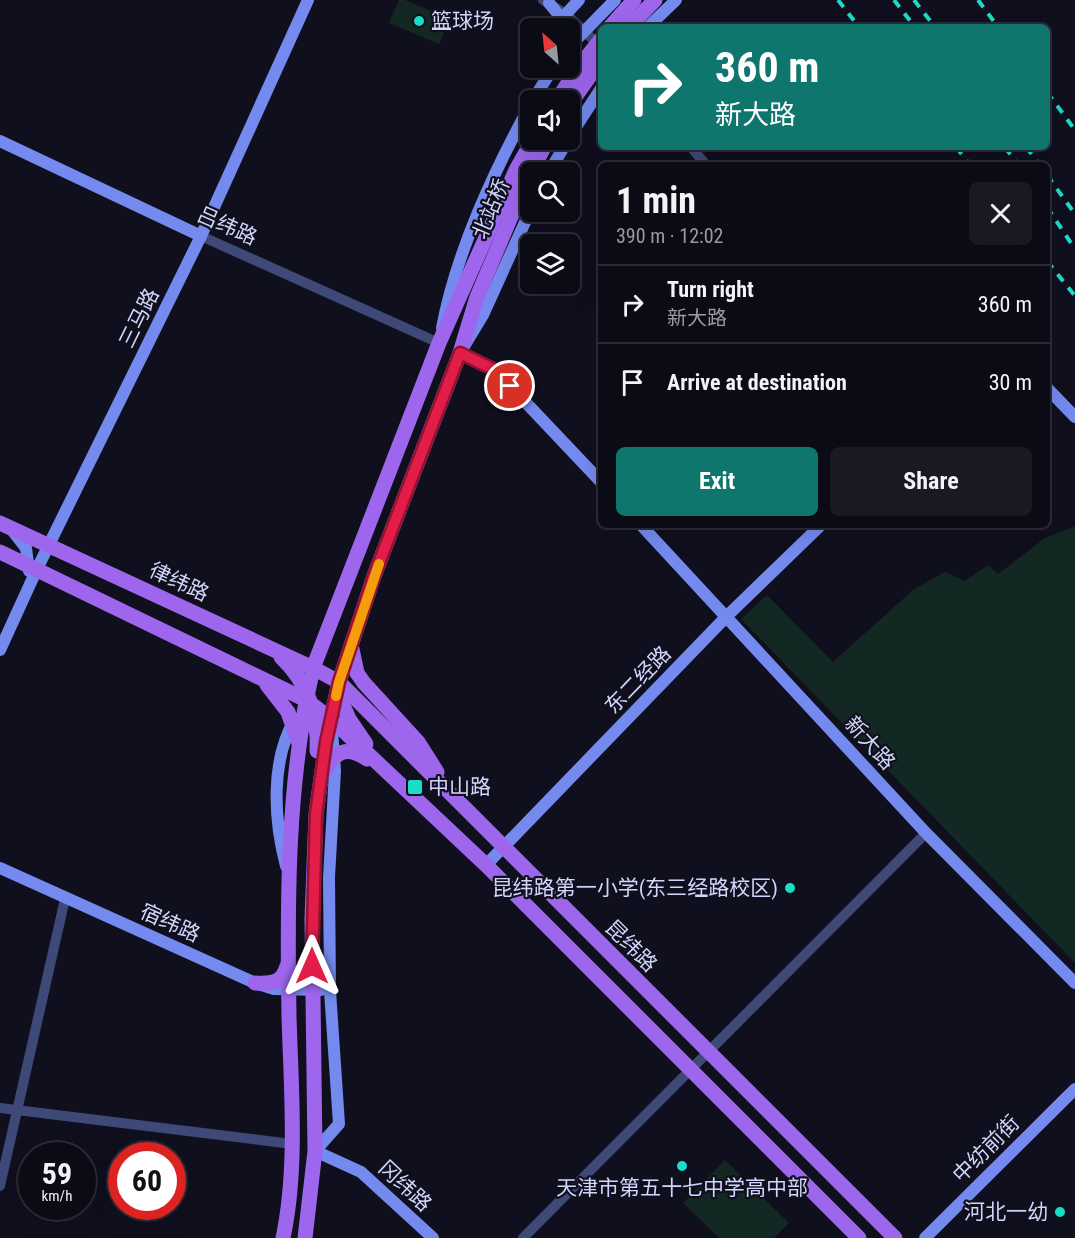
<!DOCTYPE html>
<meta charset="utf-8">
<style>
body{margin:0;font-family:"Roboto Condensed","Noto Sans SC",sans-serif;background:#191923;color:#f1f3f6;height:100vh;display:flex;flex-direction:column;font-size:22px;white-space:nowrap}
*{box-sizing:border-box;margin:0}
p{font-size:20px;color:#9a9ba1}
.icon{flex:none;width:33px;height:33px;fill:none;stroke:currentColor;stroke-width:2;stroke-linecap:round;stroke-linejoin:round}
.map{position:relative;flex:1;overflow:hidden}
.details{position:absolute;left:598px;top:162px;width:452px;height:366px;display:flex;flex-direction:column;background:#0b0b16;border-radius:9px;box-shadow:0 6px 24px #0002,0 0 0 2px #2b2b35}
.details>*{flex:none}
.hud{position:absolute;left:598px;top:24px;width:452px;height:126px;border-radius:9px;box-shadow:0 6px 24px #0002,0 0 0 2px #2b2b35;background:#0f766e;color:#fff;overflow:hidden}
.needle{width:39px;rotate:333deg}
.buttons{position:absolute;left:520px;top:18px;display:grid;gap:12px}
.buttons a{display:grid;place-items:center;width:60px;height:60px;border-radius:9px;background:#0b0b16;box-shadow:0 6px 24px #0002,0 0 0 2px #2b2b35;font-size:30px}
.speed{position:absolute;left:18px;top:1142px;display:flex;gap:12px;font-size:30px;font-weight:700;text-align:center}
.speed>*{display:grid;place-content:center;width:78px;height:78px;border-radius:50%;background:#0b0b16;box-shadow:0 6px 24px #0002,0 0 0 2px #2b2b35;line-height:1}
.speed small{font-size:15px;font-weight:400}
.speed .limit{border:9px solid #d22;background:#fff;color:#111}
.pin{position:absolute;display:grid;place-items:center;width:51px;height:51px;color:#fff;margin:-26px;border:3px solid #fff;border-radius:50%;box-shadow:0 2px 6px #0007}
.me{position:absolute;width:66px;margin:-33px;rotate:0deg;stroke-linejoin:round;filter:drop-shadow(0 0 4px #0008)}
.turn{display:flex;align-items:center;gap:21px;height:126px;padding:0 18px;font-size:27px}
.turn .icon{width:78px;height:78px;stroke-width:2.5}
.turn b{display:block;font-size:42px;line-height:51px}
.round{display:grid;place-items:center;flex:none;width:63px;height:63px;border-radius:9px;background:#191923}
.head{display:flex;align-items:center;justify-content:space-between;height:102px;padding:0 18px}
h1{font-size:36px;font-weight:700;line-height:45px}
.primary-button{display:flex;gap:12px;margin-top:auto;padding:12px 18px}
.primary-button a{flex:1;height:69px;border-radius:9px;background:#0f766e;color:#fff;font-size:24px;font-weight:700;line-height:69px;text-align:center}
.primary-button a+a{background:#191923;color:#f1f3f6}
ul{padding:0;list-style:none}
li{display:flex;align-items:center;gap:18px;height:78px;padding:0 18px;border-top:2px solid #2b2b35}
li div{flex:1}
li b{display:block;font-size:22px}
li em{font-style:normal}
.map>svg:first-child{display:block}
.green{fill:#132822}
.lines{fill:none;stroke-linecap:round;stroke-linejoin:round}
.street{stroke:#3f4978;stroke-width:10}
.secondary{stroke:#748aee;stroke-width:12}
.primary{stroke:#9e66ed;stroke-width:15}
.rail{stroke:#1addc8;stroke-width:4;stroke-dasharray:9 8;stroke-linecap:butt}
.primary-bridge{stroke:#9e66ed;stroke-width:15}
.route-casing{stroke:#92132f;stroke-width:15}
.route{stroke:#e11d48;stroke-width:10}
.slow{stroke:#f59e0b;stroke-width:10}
.poi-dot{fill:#1addc8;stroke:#0f0f1e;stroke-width:2}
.labels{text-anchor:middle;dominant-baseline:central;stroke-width:4.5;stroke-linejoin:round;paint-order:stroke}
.poi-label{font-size:21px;fill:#d2d5fa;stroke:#0f0f1e;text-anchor:start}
.street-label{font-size:21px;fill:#d2d5fa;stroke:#0f0f1e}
</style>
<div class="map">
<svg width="1075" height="1238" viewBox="0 0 1075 1238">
<rect width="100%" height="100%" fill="#0f0f1e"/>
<g class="green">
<path d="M399 0H405L450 19 439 44 389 23Z"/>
<path d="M1075 526V963L741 619 767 595 833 662 913 590 945 572 965 581 988 565 998 574 1045 538Z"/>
<path d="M725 1160 789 1223 774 1238H719L683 1203Z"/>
</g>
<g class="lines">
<g class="street">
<path d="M543 0 566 14 601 47"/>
<path d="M691 147 706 165"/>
<path d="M201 236 439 343"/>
<path d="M0 1108 292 1144"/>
<path d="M0 1186 65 899"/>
<path d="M523 1238 926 833"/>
</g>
<g class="secondary">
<path d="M549 3 558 14 563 28"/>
<path d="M566 14 579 0"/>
<path d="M648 27 676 0"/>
<path d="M570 46 615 0"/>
<path d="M533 100 553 68"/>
<path d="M570 136 602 87"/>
<path d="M0 141 201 236"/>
<path d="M549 172 568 140"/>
<path d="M531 209 483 315 460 353 495 370 602 483"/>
<path d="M442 328C456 253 494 170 531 104"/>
<path d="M1047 388 1075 417"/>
<path d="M641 525 926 833 1075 983"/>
<path d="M12 530 26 548 29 571"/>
<path d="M0 650 37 569 201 236 308 0"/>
<path d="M332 730 335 771 329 877 330 991 339 1124 315 1151 361 1172 433 1238"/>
<path d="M486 865 727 616 821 525"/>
<path d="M286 866C274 821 270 761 295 719"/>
<path d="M0 868 255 983 274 989 321 990"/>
<path d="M925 1238 1075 1089"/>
</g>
<g class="primary">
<path d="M610 27 634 0"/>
<path d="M629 27 655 0"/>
<path d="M570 104 602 59"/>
<path d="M0 523 313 668 339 682 895 1238"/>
<path d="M0 552 306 700 331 719 486 865 859 1238"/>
<path d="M352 649 357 673 364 683 418 742 437 772"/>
<path d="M281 657C307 682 319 715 317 751"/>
<path d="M267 685 288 712 298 741"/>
<path d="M337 691 349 719 366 744"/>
<path d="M325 771C336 750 347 746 367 759"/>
<path d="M255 983C272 984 282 983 287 966"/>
<path d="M283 1238C298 1167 291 1088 289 1016 287 899 287 782 313 668L439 343 516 170 533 140"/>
<path d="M305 1238 315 1151 312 919 316 814 326 742 339 682 374 576 460 353 477 297 527 179 548 140"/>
</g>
<g class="rail">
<path d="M838 0 859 27"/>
<path d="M894 0 915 27"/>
<path d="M914 0 935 27"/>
<path d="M978 0 998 27"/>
<path d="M1047 92 1075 130"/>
<path d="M956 147 970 165"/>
<path d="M1005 147 1018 165"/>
<path d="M1026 147 1040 165"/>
<path d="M1047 175 1075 214"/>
<path d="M1047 207 1075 249"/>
<path d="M1047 261 1075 296"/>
</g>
<path class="primary-bridge" d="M557 100 578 68 602 38"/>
</g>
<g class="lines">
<defs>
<path id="route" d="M312 966 316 814 326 742 339 682 374 576 460 353 495 370 510 386"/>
</defs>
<use href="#route" class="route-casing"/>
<use href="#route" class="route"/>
<path class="slow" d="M336 696 339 682 379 564"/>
</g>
<g class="poi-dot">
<circle cx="419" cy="21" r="6"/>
<rect x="407" y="779" width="16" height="16" rx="3"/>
<circle cx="790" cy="888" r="6"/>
<circle cx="682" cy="1166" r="6"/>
<circle cx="1060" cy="1212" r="6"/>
</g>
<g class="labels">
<g class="poi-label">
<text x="431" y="21">篮球场</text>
<text x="428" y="787">中山路</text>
<text x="778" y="888" text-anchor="end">昆纬路第一小学(东三经路校区)</text>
<text x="682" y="1188" text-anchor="middle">天津市第五十七中学高中部</text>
<text x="1048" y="1212" text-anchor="end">河北一幼</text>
</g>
<g class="street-label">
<text transform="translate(491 209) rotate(-67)">北站桥</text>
<text transform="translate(227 226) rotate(24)">吕纬路</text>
<text transform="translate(139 318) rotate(-64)">三马路</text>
<text transform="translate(179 582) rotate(25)">律纬路</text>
<text transform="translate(638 680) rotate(-46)">东二经路</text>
<text transform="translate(870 743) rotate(48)">新大路</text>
<text transform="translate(170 923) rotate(24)">宿纬路</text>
<text transform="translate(631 946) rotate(45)">昆纬路</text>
<text transform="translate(986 1149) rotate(-45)">中纺前街</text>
<text transform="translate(405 1186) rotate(43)">冈纬路</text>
</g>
</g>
</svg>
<div class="buttons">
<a><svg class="needle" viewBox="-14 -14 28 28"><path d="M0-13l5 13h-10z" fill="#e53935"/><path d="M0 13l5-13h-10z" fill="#9a9ba1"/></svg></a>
<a><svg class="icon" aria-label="sound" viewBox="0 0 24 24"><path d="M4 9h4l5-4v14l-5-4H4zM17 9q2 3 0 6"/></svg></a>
<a><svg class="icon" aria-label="search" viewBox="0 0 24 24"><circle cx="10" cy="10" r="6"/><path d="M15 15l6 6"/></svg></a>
<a><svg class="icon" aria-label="layers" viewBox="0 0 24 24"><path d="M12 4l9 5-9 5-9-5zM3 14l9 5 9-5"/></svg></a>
</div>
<div class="speed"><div>59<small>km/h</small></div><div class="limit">60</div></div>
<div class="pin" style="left:510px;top:386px;background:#d93025"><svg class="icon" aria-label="arrive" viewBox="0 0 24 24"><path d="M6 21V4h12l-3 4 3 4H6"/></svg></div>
<svg class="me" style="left:312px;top:966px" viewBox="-20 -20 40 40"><path d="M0-17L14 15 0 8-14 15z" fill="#e11d48" stroke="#fff" stroke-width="4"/></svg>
<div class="hud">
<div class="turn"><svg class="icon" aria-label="right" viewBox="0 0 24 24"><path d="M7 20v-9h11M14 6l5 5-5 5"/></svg><div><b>360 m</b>新大路</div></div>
</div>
<section class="details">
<div class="head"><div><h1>1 min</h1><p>390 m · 12:02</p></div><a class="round"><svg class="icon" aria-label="close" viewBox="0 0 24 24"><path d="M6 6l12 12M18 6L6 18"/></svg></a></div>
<ul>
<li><svg class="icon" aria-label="right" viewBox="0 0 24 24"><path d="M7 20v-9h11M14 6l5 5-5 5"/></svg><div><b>Turn right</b><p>新大路</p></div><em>360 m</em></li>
<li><svg class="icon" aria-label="arrive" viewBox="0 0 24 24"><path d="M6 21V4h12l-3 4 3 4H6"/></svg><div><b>Arrive at destination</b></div><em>30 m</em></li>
</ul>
<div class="primary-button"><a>Exit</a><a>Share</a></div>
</section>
</div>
